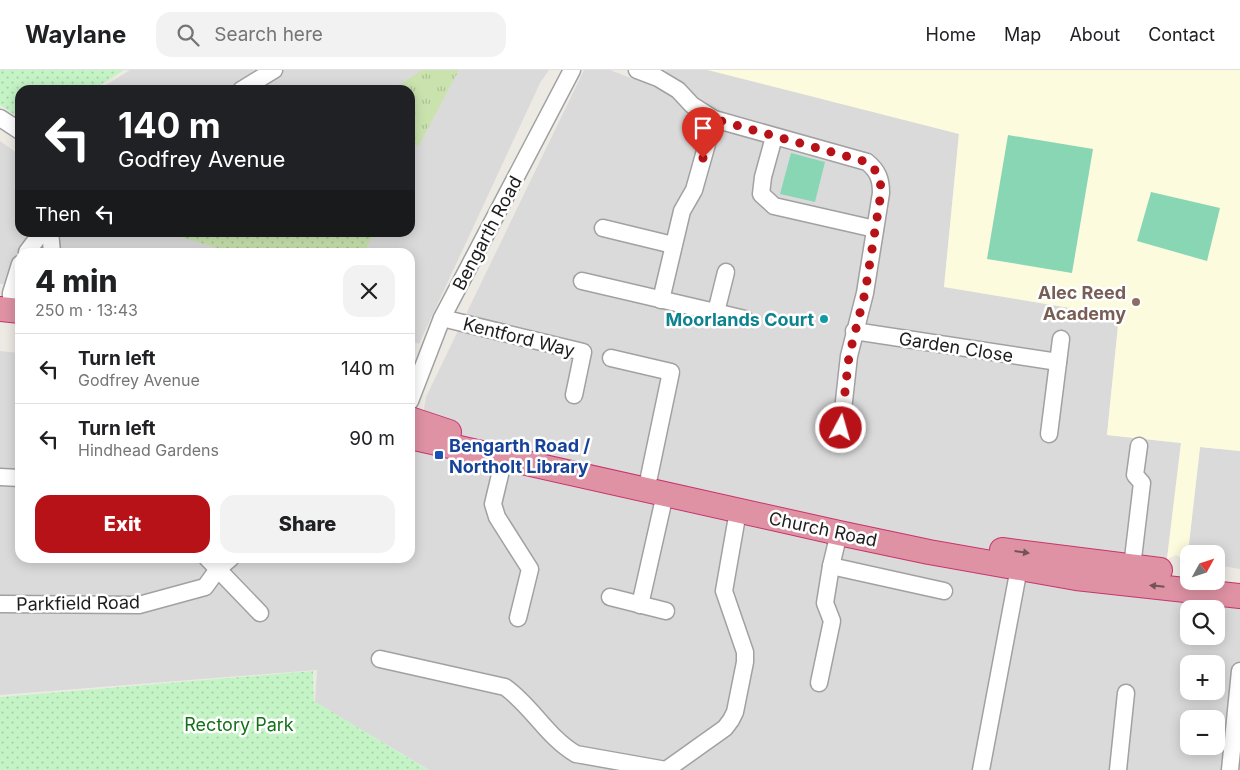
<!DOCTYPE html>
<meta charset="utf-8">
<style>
body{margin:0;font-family:Inter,sans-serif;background:#f2f2f2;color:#202124;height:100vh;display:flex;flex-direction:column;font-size:19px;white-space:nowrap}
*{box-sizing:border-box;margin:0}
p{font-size:16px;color:#757577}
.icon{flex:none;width:28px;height:28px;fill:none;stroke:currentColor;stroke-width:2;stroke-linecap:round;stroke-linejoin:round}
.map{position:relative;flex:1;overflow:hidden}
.details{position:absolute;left:15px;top:178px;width:400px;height:315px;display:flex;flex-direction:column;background:#fff;border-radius:15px;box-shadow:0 2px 12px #0003}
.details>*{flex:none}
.banner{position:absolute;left:15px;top:15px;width:400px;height:152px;border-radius:15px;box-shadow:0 2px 12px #0003;background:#202124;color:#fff;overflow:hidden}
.needle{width:32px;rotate:50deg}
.buttons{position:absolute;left:1180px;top:475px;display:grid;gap:10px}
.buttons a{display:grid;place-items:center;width:45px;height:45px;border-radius:10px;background:#fff;box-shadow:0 2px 12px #0003;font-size:25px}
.pin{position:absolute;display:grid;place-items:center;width:42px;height:42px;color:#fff;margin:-51px -21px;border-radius:50% 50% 50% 0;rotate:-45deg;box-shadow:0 0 5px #0007}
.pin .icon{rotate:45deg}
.me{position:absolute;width:55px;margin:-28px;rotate:6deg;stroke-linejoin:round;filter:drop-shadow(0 0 4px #0008)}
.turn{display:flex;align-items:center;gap:18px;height:105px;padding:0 20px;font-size:22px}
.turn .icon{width:65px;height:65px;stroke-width:2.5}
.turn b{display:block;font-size:35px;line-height:42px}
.then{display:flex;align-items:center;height:48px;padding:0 20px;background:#0003;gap:10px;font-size:19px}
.round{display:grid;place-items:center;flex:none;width:52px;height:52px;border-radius:15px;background:#f2f2f2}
.overview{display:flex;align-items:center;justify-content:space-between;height:85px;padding:0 20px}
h1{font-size:30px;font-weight:800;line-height:38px}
.action{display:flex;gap:10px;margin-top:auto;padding:10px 20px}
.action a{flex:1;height:58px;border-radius:15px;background:#b81219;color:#fff;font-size:20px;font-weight:800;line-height:58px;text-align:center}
.action a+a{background:#f2f2f2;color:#202124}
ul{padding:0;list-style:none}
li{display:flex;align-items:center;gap:15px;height:70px;padding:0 20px;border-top:1px solid #e0e0e0}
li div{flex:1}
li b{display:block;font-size:19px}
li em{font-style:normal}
header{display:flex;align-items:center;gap:30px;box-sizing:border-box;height:70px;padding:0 25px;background:#fff;border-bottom:1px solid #e0e0e0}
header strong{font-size:24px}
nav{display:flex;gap:28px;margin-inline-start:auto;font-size:18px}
.search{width:350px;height:45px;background:#f2f2f2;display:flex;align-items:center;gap:12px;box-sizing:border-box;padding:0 18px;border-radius:15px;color:#757577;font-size:19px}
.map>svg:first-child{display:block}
.residential{fill:#dbdada;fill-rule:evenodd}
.education{fill:#fcfbde}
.grass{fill:url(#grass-tufts)}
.park{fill:url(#park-dots)}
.garden{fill:url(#garden-dots)}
.pitch{fill:#89d6b5}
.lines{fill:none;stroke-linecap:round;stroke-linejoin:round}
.minor-casing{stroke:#a1a1a1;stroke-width:19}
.highway-casing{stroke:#c8346d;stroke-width:26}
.minor{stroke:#fff;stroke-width:16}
.highway{stroke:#de92a3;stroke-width:24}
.oneway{fill:#745259}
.route{stroke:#b81219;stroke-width:9;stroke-dasharray:0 16.2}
.education-dot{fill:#8d6e63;stroke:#fff;stroke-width:2}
.culture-dot{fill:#0f9aa8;stroke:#fff;stroke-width:2}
.transit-dot{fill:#1a4fb4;stroke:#fff;stroke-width:2}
.labels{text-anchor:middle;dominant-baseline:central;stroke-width:5;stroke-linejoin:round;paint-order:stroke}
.street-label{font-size:18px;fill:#1d1d1d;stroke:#fff}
.education-label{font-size:18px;font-weight:bold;fill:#785e54;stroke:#fff;text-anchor:end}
.culture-label{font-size:18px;font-weight:bold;fill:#0d838f;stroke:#fff;text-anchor:end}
.transit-label{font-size:18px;font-weight:bold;fill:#164399;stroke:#fff;text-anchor:start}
.park-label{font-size:18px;fill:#157119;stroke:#fff}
</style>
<header>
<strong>Waylane</strong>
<div class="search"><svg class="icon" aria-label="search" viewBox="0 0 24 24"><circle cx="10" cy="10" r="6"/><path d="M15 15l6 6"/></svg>Search here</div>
<nav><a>Home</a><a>Map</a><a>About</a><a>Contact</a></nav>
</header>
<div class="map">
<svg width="1240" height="700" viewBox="0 0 1240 700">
<defs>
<pattern id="grass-tufts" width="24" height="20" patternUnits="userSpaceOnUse" patternTransform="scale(1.25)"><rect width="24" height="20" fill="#cae3ae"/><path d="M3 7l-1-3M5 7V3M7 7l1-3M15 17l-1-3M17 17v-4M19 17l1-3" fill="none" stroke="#adc295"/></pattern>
<pattern id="park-dots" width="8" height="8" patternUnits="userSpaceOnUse" patternTransform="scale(1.25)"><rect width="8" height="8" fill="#c4f4c6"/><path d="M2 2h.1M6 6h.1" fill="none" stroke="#a8d1aa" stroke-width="1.8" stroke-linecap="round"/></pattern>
<pattern id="garden-dots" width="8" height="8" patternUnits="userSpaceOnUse" patternTransform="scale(1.25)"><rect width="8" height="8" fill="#cae3ae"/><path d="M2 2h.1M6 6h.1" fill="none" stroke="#adc295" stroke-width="1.8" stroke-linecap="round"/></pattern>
</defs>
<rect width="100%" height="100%" fill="#edeae4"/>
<g class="residential">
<path d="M130 0H549L540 13 419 274 410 270V182H20V214H0V71L20 85V162H410V20H98Z"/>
<path d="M584 0H610L659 19 666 0H708L959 63 944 217 1119 246 1107 365 1181 373 1167 489 1148 487 1124 526 1236 538 1240 532V700H429L315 632 317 600 0 625V281L20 283V488H410V380L417 382 426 327ZM1189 539H1216V566H1189ZM1189 594H1216V621H1189ZM1189 649H1216V676H1189Z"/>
<path d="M1200 377 1240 381V499L1216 495V484H1189V491H1187Z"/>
</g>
<path class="education" d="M708 0H1240V381L1200 377 1187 491 1176 485 1167 489 1181 373 1107 365 1119 246 944 217 959 64Z"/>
<path class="grass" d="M422 0H459L418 77 410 73V20H392Z"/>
<g class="park">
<path d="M0 0H124L92 20H20V48L0 35Z"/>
<path d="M313 601 314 631 428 700H0V627Z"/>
</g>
<path class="garden" d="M167 163H374L364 182H231Z"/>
<g class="pitch">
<path d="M1008 65 1093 79 1072 203 987 189Z"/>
<path d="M791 83 825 92 815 132 780 124Z"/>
<path d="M1151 122 1220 138 1207 191 1137 171Z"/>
</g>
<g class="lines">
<defs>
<g id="minor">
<path d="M637 0 658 8 678 20 692 35 714 49 867 92C878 101 881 109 881 123L865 223 849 286 841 358"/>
<path d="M241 20 274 0"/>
<path d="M0 48 20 61"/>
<path d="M774 67 763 107 761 124 774 136 875 159"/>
<path d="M603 158 673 175"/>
<path d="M50 162 52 182"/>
<path d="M27 182 42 162"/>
<path d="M582 211 745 249"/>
<path d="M661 230 682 141 694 120 714 49"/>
<path d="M11 240V223L20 194"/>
<path d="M716 242 726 202"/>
<path d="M442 248 583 282 574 325"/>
<path d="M854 261 1058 292"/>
<path d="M611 288 671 302 649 407"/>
<path d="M410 331 442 248 572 0"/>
<path d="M1049 364 1061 269"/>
<path d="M504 388 493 434 497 447 530 499 518 548"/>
<path d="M0 407 20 408"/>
<path d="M207 488 260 543"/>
<path d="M831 496 944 521"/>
<path d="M1132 497 1142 413 1135 405 1139 376"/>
<path d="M610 527 666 541"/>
<path d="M0 534 139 535 205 517 218 499 231 488"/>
<path d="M640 535 665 424"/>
<path d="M380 589 505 617C532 636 547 667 576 684L666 700 725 658 731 650 735 642 745 592V582L724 521 738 441"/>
<path d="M819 613 832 551 825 533 831 496 839 463"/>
<path d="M981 700 1019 498"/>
<path d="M1118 700 1126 623"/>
<path d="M1230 700 1240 601"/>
</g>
<g id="highway">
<path d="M0 239 20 241"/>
<path d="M410 349 449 362"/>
<path d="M410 367 839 463 929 482 1076 508 1240 526"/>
<path d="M1002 480 1160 500"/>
</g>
</defs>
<use href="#minor" class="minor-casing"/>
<use href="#highway" class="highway-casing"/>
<use href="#minor" class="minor"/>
<use href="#highway" class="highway"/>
</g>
<defs><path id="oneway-solid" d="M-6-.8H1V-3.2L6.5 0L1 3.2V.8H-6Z" transform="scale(1.25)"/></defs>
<g class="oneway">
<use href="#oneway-solid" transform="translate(1022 482) rotate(8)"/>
<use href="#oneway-solid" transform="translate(1157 516) rotate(-174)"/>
</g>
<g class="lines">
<path class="route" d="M703 88 714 49 867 92C878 101 881 109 881 123L865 223 849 286 841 358"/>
</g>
<circle class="education-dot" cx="1136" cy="232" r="5"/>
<circle class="culture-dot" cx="824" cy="249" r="5"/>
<rect class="transit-dot" x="434" y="380" width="10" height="10" rx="2.5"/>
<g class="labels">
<g class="street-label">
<text transform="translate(487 163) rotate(-62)">Bengarth Road</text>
<text transform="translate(519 267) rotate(14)">Kentford Way</text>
<text transform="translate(956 277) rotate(9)">Garden Close</text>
<text transform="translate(823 459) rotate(12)">Church Road</text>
<text transform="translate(78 533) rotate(-1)">Parkfield Road</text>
</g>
<g class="education-label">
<text x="1126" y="222">Alec Reed<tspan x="1126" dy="21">Academy</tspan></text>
</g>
<g class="culture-label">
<text x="814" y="249">Moorlands Court</text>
</g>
<g class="transit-label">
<text x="449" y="375">Bengarth Road /<tspan x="449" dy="21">Northolt Library</tspan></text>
</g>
<g class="park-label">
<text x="239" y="654">Rectory Park</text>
</g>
</g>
</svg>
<div class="buttons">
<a><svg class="needle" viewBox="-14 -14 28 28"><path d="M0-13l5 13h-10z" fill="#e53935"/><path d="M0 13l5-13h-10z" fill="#757577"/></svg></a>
<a><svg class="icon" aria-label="search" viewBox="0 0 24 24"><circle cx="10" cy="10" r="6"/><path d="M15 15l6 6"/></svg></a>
<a>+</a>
<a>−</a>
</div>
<div class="pin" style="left:703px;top:88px;background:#d93025"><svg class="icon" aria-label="arrive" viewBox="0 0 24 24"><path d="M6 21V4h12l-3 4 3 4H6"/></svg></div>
<svg class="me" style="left:841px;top:358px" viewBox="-20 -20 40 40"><circle r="17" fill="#b81219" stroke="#fff" stroke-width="3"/><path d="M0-11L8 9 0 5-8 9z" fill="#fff"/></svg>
<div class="banner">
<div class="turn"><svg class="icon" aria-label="left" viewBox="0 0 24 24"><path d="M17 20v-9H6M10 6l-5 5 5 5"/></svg><div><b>140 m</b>Godfrey Avenue</div></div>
<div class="then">Then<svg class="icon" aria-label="left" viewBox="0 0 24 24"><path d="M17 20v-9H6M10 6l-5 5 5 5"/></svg></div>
</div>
<section class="details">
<div class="overview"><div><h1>4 min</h1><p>250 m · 13:43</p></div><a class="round"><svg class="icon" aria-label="close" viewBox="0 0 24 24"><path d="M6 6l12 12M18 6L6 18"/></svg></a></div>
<ul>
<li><svg class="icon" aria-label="left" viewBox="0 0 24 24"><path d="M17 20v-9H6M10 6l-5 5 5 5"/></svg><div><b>Turn left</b><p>Godfrey Avenue</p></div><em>140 m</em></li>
<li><svg class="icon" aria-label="left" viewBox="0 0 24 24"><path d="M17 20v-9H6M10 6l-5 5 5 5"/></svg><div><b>Turn left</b><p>Hindhead Gardens</p></div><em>90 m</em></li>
</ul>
<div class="action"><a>Exit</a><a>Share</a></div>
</section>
</div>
